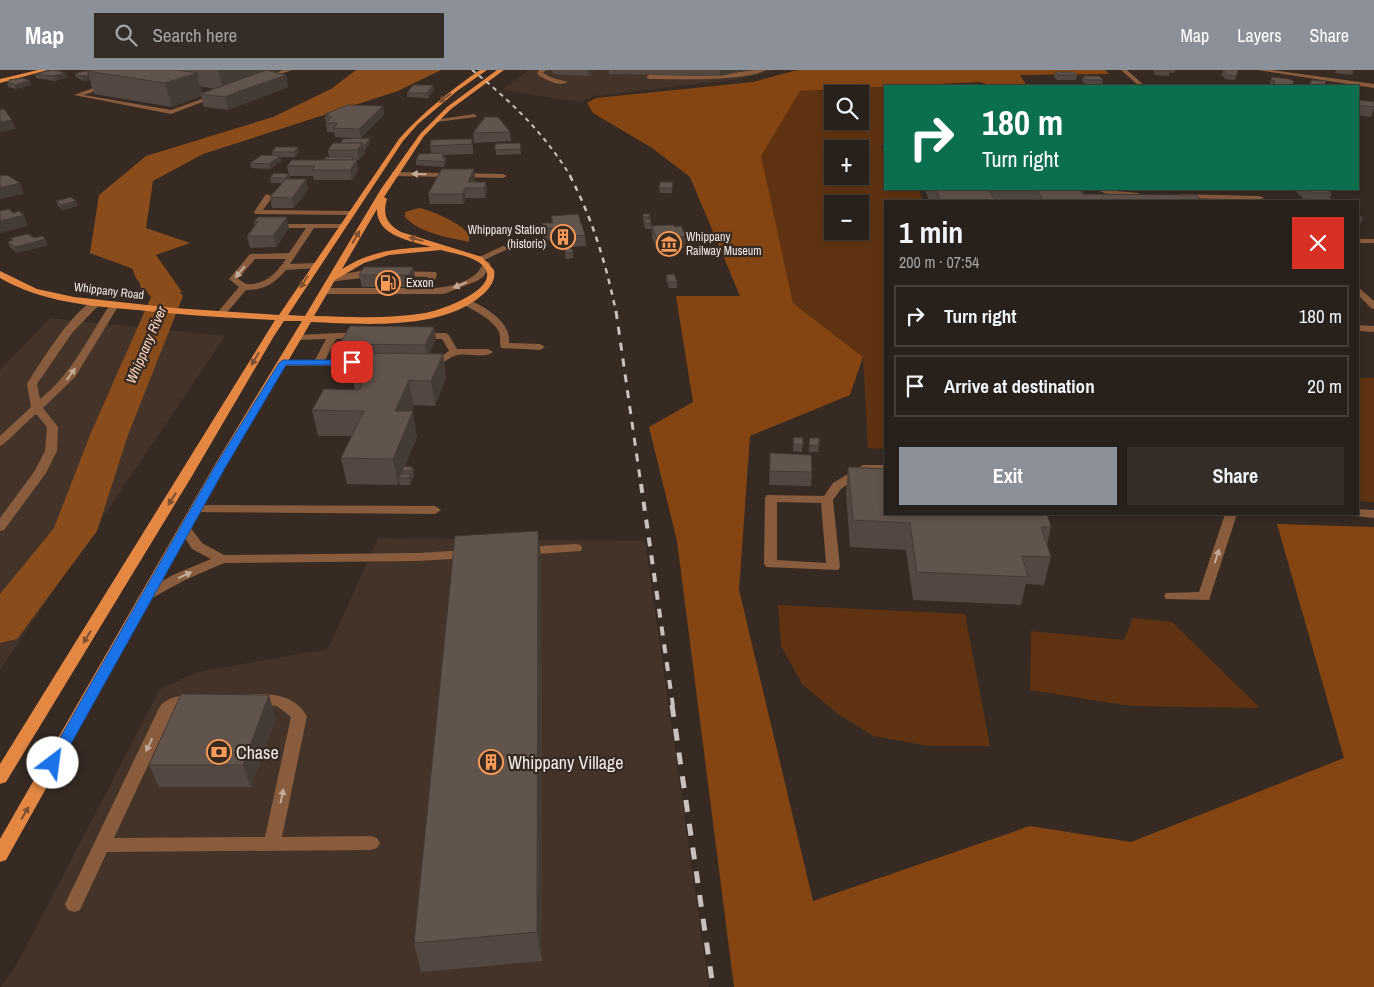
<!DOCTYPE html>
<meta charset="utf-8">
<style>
body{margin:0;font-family:"Archivo Narrow",sans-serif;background:#342d27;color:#f1f3f6;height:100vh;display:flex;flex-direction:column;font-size:19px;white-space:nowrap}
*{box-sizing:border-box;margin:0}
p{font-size:16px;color:#a5a3a2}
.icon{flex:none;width:28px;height:28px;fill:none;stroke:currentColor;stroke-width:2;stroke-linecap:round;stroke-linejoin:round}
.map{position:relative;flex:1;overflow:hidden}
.details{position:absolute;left:884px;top:130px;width:475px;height:315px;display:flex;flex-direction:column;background:#28201a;border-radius:0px;box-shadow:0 2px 8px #0003,0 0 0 1px #443e39}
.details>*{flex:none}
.guide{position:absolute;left:884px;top:15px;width:475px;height:105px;border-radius:0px;box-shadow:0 2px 8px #0003,0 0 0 1px #443e39;background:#0b6e4f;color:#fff;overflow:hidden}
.tools{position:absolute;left:824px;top:15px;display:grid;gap:10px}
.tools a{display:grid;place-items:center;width:45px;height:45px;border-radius:0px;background:#28201a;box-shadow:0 2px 8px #0003,0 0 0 1px #443e39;font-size:25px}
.pin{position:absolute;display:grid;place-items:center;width:42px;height:42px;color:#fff;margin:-21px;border-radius:10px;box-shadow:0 2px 8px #0006}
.me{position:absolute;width:55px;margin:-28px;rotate:30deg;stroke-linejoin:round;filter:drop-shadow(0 0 4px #0008)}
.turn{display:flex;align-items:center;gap:18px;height:105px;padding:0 15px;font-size:22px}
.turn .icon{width:65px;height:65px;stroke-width:2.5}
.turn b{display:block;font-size:35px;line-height:42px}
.round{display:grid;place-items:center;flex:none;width:52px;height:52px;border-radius:0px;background:#342d27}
.headline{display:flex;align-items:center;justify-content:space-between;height:85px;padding:0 15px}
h1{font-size:30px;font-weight:800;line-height:38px}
.action{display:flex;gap:10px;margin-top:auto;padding:10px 15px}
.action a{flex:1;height:58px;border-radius:0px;background:#8c9099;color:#fff;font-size:20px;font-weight:800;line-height:58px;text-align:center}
.action a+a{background:#342d27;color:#f1f3f6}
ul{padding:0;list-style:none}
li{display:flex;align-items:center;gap:15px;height:62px;margin:0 10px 8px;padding:0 5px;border:2px solid #443e39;border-radius:0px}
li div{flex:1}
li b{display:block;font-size:19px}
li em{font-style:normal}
header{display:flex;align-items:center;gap:30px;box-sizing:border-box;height:70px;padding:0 25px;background:#8c9099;color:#fff}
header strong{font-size:24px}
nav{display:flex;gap:28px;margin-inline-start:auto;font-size:18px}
.search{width:350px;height:45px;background:#342d27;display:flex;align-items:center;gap:12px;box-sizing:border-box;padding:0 18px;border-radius:0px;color:#a5a3a2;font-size:19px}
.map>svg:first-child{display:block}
.built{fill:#443328}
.green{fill:#5f3311;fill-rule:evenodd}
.forest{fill:#844512}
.water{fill:#8b4c1b}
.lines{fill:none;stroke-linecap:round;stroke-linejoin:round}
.river{fill:#8b4c1b;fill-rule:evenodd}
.minor{fill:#895c3d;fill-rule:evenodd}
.major{fill:#e38743;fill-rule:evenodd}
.rail-far4{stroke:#cbc2bd;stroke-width:2;stroke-dasharray:4.5 4.5;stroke-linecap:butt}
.rail-far3{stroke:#cbc2bd;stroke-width:2.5;stroke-dasharray:5.5 5.5;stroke-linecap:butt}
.rail-far2{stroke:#cbc2bd;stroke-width:3;stroke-dasharray:8 8;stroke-linecap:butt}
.rail-far1{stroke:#cbc2bd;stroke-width:4;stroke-dasharray:9 9;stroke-linecap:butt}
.rail{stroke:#cbc2bd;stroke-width:5;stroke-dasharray:12 12;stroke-linecap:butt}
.wall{fill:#534841;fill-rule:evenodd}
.shaded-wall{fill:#443b35}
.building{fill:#61544c;stroke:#443b35}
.oneway{fill:#7b4f30}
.oneway2{fill:#c3aa99}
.route{fill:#1a73e8;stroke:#114b97}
.labels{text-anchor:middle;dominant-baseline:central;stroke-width:4.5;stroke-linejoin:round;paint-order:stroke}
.far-poi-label{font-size:12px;fill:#f2eae5;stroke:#362a23;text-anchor:start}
.far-street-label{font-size:12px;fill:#f2eae5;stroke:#362a23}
.far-water-label{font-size:14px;font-style:italic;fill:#fed8c0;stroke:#362a23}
.near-poi-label{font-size:18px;fill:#f2eae5;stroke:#362a23;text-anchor:start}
</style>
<header>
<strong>Map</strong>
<div class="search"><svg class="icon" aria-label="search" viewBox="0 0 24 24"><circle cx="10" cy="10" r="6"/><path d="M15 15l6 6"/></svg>Search here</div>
<nav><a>Map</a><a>Layers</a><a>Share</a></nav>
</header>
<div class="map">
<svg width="1374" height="917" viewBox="0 0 1374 917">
<rect width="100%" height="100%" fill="#362a23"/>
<g class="built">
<path d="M528 0H775L740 9 595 26 580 32 520 23 503 19Z"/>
<path d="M50 248 225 266 0 600V300Z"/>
<path d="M378 468 645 471 709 917H1L17 894 160 619 198 602 328 579Z"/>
</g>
<g class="green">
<path d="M885 17V75H881L885 86V119L919 121 923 131H885V379L868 378 863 287 793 233 760 86 799 21ZM832 24H860V51H832ZM832 79H860V106H832ZM832 134H860V161H832Z"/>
<path d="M1358 308H1374V432L1358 431Z"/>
<path d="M778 535 965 544 990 676H930L873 666 838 644 802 614 781 576Z"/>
<path d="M1133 548 1172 552 1260 638 1130 636 1030 620 1031 561 1124 570Z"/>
</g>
<path class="forest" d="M797 0H1105L1109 4 1020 5 1027 16H992L980 12 800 21 761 86 793 233 863 287 850 325 750 366 739 520 813 831 1030 756 1131 772 1344 688 1277 454 1374 457V917H734L677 471 649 357 693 332 676 226H740L690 107 652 78 593 43 587 33 596 28 753 12Z"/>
<g class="water">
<path d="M356 0H441L398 21 203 84 153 111 146 158 190 173 156 185 182 222 141 218 136 200 90 183 99 125 146 86 273 47 331 19Z"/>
<path d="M419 138C431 140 463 154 469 165V172C448 167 421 164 405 147V142Z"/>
</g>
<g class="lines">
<path class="river" d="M134 160 144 163 165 205 183 226 128 365 97 461 17 569 0 573V524L54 458 90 365 151 227 136 208 120 169 124 163Z"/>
<g class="minor">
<path d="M283 0H292L267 9 262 8Z"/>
<path d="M539 0H546L543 3 552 8 568 12C558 17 546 10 537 4Z"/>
<path d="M755 0H766C743 12 676 9 649 9L646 7 649 5 706 6Z"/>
<path d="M1121 0H1127L1145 16H1139Z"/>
<path d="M1257 0H1272L1374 14V18Z"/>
<path d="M107 13 109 16 84 25 171 40 216 24 221 25 171 44 74 25Z"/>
<path d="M474 44 477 46 476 47 437 52 434 50Z"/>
<path d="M392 102 503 104 507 106 503 108 395 106H392Z"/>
<path d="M1095 119 1138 123 1142 125 1138 127 1111 126Z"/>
<path d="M266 124 273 126 263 140 351 141 355 143 351 145 255 144 254 142Z"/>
<path d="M1180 124 1260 126 1264 128 1260 130 1183 128H1180Z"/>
<path d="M269 154H342L346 156 342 158H314L290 194 315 193 318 194V198L286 200C275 213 265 220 246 220L223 247H217V243L239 217 229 209 250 184 289 183 306 158H269ZM255 189H286C275 204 266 215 246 214L238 209Z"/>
<rect x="1358" y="169" width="16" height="4"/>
<path d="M503 176 510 178 482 191 475 189Z"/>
<path d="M487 191 491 194 484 206 477 211 444 224H325L321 221 325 218H423L428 207 394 206 393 204 397 201 436 202 437 204 432 218C445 218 467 213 477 203 480 200 482 195 484 192Z"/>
<path d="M360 201H377L381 204C377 207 341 210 332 212L328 209 332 206Z"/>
<path d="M1358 217 1374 231V239L1371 238 1358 225Z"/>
<path d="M466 229C483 235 512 252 509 273L540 274 545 277 540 280 501 278C499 273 501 267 499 262 493 249 474 241 463 234L461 232Z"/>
<path d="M96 230 101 233 99 235 72 263 37 314 40 329C73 303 88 267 111 233L114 232 119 235 75 307 43 338 58 357 57 381 46 403 4 460 0 461V448L34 402 45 381 47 357 36 344C29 349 5 375 0 376V366L31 337 27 314C40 294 74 237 96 230Z"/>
<path d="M1358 255 1374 256V262L1358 261Z"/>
<path d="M360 262 363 263V267L336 269 325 290H379L383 291V295L283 296 278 293 283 290H315L326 269 299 270 294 267 296 265Z"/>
<path d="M445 263 448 264 457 279H488L493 282C485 289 469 283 458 285 445 287 444 299 425 295V291L436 290 449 281 442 269H420L415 266 420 263Z"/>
<path d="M863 395H885V401H866L841 419 833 430 840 497 838 500 766 497 764 494 765 428 767 425 824 426 833 413ZM777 432 821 433 826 493 777 490Z"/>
<path d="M197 435 435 436 441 440 435 444 193 442 191 439 193 436Z"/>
<path d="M1358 439 1374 440V448L1354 446 1352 444H1358Z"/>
<path d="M1225 444H1237L1209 530 1166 529 1164 526 1166 523 1199 522Z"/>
<path d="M186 456 190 457 202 473 224 485 418 483 468 480 474 484 468 488 418 491 224 493 185 510 154 527H144L142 524 144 521 175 504 211 489 192 479 180 460Z"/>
<path d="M576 474 581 475 582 478 581 481 523 485 517 481 523 477Z"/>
<path d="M255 624C276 624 295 626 307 646L282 767 371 766 377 768 380 773 377 778 371 780 107 782 80 840 74 842 68 840 65 834 159 638C166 626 188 623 200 627L203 631 200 635 180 637 173 642 114 768 265 767 291 647 277 636 250 633 247 629 250 625Z"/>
</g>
<g class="major">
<path d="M38 0H48L0 13V9Z"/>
<path d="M480 0H487L457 21 418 54 403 71 288 245 305 246 381 119 420 64 447 37 497 0H504L451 39 424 66 384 127 387 129C382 145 387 154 401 162L482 187 494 200C496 211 489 219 481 226 439 261 362 254 311 252L225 398 6 790 0 792V769L213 398 302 251H284L274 266 192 406 6 712 0 714V694L275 250C229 248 183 245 137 240 90 236 41 232 0 208V201L37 219 74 227 174 238 279 245 399 69C423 42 451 20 480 0ZM377 139C376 166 411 171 431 177 398 178 370 181 342 199ZM441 180C454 184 475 186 484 197 502 219 439 241 425 243 389 249 351 247 314 246L335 210 364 193 389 185Z"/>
</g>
<path class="rail-far4" d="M472 0C511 31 545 64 571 107"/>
<path class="rail-far3" d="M570 106C593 150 606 194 616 242"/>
<path class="rail-far2" d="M616 241 641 415"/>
<path class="rail-far1" d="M641 414 673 636"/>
<path class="rail" d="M672 635 713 917"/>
</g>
<g class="wall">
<path d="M89 0H278L273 2 286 5 288 17 246 33 243 34 228 40 204 37 201 26 172 37 94 24 90 10 84 11 76 7 75 3ZM200 16 214 19 202 23Z"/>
<path d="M552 0H596V1L588 6 553 4Z"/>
<path d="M609 0H748L720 6 609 4Z"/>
<path d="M1154 0H1176L1173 3 1170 2 1169 6 1155 5 1154 2Z"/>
<path d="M1223 0H1238L1235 10 1224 9 1225 7 1221 6Z"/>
<path d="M1336 0H1354L1352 5 1335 3Z"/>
<path d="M1055 2 1077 5 1076 10H1057L1054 7Z"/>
<path d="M35 4 68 7 55 11 36 8Z"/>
<path d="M1083 6 1103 10 1102 14H1086L1082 11Z"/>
<path d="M1272 7 1289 9 1292 16H1269Z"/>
<path d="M9 10 31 15 16 19 8 17 7 12 9 11Z"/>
<path d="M1309 14 1325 16H1308Z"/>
<path d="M433 15 434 20 428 28 407 27V23Z"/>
<path d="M1358 30 1374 32V39L1371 47 1358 45Z"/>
<path d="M383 36 384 45 361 68H370V73L365 80H364L365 83 359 90H354H357L358 101 352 110H314L313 106H290V109H306L308 120 294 138H272L270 127 282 113H271L270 108 289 104 287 96 324 90 329 87 328 80 340 73 357 68 335 67 334 62H327L325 47 326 46 325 44Z"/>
<path d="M510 62 511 71 474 73 473 63Z"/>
<path d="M472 69 473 79V84L444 85 446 93 444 97 416 95V90L431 84 430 76Z"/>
<path d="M520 73 521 84 496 85 495 74Z"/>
<path d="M298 77 299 82 295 87H280L281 91 270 99 251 98 250 93 273 86 272 82Z"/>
<path d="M474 99 475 109 474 112H486L487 122 485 128H466L463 134H430L428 124Z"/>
<path d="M673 112 672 123H660L659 118Z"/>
<path d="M925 119H1086L1083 124 1209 131H1027L1026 130H995L996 131H929L925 120Z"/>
<path d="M1296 119H1327L1332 123 1329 131H1306L1295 121Z"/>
<path d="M56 131H76L78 136 63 140 58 136Z"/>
<path d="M643 144H649L650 149 651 153 652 159H645L643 150Z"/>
<path d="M1358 144 1363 148 1358 158Z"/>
<path d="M551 146 585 165 586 176 557 178 555 169 545 170 543 164 542 153H552Z"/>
<path d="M258 147 289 158 276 177 250 178 247 166 255 157 254 152Z"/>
<path d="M674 155 686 177 681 178V181L658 183 652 167V156Z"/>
<path d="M11 168H34L48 175 17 183 10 177 8 172 12 171Z"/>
<path d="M565 179 573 182V188L566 189 565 185Z"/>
<path d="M413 197 415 208 411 217H362L359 205Z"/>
<path d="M666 205 677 212V218H669L666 210Z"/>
<path d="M434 257 436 269 429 283 443 284 446 308 435 336 413 335 411 341 417 367 405 396 413 397 414 404 413 408H412V411L410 415H400L399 411 398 415 347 414 341 388 352 366H318L312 340 355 320 353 310 366 287H342L340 274Z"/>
<path d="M794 367 803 368 802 382 793 381Z"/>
<path d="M810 368H819L818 382H809Z"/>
<path d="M770 383 812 402 811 416 769 415Z"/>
<path d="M848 397 1051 457 1047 475 1051 487 1044 515 1026 514 1021 535 913 530 906 480 850 477 846 424Z"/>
<path d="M538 461 541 488 542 891 421 902 414 873Z"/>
<path d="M276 648 251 717H159L149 695Z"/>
</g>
<g class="shaded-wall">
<path d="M218 0H278L223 20Z"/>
<path d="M588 0H596V1L588 6Z"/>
<path d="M720 0H748L720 6Z"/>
<path d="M66 3 68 7 55 11 53 6Z"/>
<path d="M197 3 202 24H200L201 26 172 37 165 13Z"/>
<path d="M89 5 90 10 84 11 82 6Z"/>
<path d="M286 5 288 17 246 33 243 34 228 40 225 27 238 21Z"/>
<path d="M30 10 31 15 16 19 15 15Z"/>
<path d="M433 15 434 20 428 28 427 23Z"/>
<path d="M383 36 384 45 361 68 359 59Z"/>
<path d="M12 50 16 59 0 62V52Z"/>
<path d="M370 68V73L365 80V75Z"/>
<path d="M363 73 365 83 359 90 357 80Z"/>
<path d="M298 77 299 82 295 87 294 82Z"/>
<path d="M280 86 281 91 270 99 269 94Z"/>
<path d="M446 88V93L444 97V92Z"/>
<path d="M357 90 358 101 352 110 350 100Z"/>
<path d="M474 99 475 109 471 118 468 112Z"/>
<path d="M289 104 290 109 286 113 285 108Z"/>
<path d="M306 109 308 120 294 138 292 128Z"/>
<path d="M486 112 487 122 485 128 484 118Z"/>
<path d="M20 113 24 124 0 129V118Z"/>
<path d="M465 118 466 128 463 134 462 124Z"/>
<path d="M1083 119H1086L1081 127Z"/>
<path d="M76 131 78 136 63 140 61 135Z"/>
<path d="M24 145 28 156 0 163V151Z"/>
<path d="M287 147 289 158 276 177 273 166Z"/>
<path d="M686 166V177L681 178V170L679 167Z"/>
<path d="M45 169 48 175 17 183 15 177Z"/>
<path d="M413 197 415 208 411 217 409 205Z"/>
<path d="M434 257 436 269 427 288 425 275Z"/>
<path d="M443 284 446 308 435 336 431 311Z"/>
<path d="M409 310 413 335 400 366 395 341Z"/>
<path d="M413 341 417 367 403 401H402V404L399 408V411L398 415 393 389Z"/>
<path d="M413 397 414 404 413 408 412 401Z"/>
<path d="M411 404 412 411 410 415 409 408Z"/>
<path d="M538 461 541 488 542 891 537 862Z"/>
<path d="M269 625 276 648 251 717 243 695Z"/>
</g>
<g class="building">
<path d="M51 0H55L66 3 53 6 35 4Z"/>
<path d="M89 0H179L197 3 165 13 87 1Z"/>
<path d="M266 0 286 5 243 20 238 21H240L225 27 200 24Z"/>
<path d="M1156 0H1169L1170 1H1156Z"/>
<path d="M1223 0H1238L1236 6 1225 4 1226 2H1223Z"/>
<path d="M87 1 89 5 82 6 75 3Z"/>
<path d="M1055 2H1074L1077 5H1058Z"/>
<path d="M1083 6H1099L1103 10H1087Z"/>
<path d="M1272 7 1289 9 1294 11 1292 16H1272L1275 11 1271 10Z"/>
<path d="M22 8 30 10 15 15 7 12 10 11 9 10Z"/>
<path d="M1312 10 1326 11 1325 16H1323L1309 14Z"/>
<path d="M413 15H433L427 23H407Z"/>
<path d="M1358 30 1374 32V37L1358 35Z"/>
<path d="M348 35 383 36 359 59 333 58 338 53H326L332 47H325L329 44H325Z"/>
<path d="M4 39 12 50 0 52V40Z"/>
<path d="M485 47H498L510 62 473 63Z"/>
<path d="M370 68 365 75H363V73H340L343 69Z"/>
<path d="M464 69H472V74L430 76 431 70Z"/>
<path d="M333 73H363L357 80H328Z"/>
<path d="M520 73 521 79 495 80V74Z"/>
<path d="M276 77H298L294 82H272Z"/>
<path d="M444 83 442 88H446L444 92 416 90 419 84Z"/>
<path d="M262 85 280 86 269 94 250 93Z"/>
<path d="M326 87H353L351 90H324Z"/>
<path d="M292 90H357L350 100H312L315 96H287Z"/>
<path d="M442 99H474L468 112H486L484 118H465L462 124H428Z"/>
<path d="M274 103 289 104 285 108H270Z"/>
<path d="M7 105 20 113 0 118V106Z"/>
<path d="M286 109H306L292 128 270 127Z"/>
<path d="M660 112H673L672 118H659Z"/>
<path d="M935 119H988L996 131H941Z"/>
<path d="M1036 119H1079L1083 124 1197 125 1202 131H1209H1044Z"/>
<path d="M1308 119H1326L1332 123H1313Z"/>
<path d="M71 127 76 131 61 135 56 131Z"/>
<path d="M9 139 13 143 19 141 24 145 0 151V141Z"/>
<path d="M578 144 585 165 557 167 554 158 544 159 542 153H553L551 146Z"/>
<path d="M643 144H649L650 147H643Z"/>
<path d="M1358 144 1363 148H1358Z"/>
<path d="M258 147H287L273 166H247L258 152H254Z"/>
<path d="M644 149H650L651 153 645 154Z"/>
<path d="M674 155 675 157 681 156 686 166 679 167 681 170 658 172 652 156Z"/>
<path d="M28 164 34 168 42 166 45 169 15 177 8 172 13 170 11 168Z"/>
<path d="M571 178 573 182 566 183 565 179Z"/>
<path d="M364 197H413L409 205H359Z"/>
<path d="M674 204 677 212H669L666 205Z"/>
<path d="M350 256 434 257 425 275 340 274Z"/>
<path d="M368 283 443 284 431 311 409 310 395 341H413L393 389 341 388 364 341 312 340 324 319 359 320 364 311 353 310Z"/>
<path d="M794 367 803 368V375L793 374Z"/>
<path d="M810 368H819V376L809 375Z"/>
<path d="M770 383 811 385 812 402 770 401Z"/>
<path d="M404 396 413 397 412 401H402Z"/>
<path d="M848 397 885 399V444H1047L1051 457H1041L1051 487 1022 486 1028 507 917 502 910 453 853 450Z"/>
<path d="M400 404H411L409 408H399Z"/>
<path d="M538 461 537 862 414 873 455 466Z"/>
<path d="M181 624 269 625 243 695H149Z"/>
</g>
<defs><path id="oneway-solid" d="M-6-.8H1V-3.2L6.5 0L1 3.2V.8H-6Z" transform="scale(1.25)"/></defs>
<g class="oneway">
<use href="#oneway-solid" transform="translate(445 28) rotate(142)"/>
<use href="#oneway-solid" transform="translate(356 167) rotate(-60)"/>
<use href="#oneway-solid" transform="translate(416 169) rotate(-165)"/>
<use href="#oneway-solid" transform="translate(304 212) rotate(123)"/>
<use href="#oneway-solid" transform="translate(255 289) rotate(121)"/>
<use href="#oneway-solid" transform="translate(172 429) rotate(122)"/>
<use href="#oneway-solid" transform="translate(87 567) rotate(122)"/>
<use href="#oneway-solid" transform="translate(25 743) rotate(-60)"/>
</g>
<g class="oneway2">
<use href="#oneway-solid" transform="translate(419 104) rotate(-179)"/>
<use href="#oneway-solid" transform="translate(240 202) rotate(130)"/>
<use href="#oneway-solid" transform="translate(460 215) rotate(157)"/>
<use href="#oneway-solid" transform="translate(71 304) rotate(-54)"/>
<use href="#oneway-solid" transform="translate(1217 486) rotate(-72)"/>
<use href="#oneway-solid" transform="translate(185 505) rotate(-24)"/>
<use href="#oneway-solid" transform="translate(149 675) rotate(115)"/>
<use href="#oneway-solid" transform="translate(282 726) rotate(-78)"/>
</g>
<path class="route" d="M283 290H352L357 292 352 295H286L225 398 58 697 53 698 48 697 46 693 48 689 214 398 279 293Z"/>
<defs>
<symbol id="building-ring" viewBox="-11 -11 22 22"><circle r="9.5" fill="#362a23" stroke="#fd9c56" stroke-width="1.5"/><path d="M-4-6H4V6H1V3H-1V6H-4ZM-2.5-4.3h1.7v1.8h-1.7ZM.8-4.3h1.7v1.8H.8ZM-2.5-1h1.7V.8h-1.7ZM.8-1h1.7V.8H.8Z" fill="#fd9c56"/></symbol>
<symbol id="museum-ring" viewBox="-11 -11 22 22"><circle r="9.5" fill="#362a23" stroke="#fd9c56" stroke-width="1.5"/><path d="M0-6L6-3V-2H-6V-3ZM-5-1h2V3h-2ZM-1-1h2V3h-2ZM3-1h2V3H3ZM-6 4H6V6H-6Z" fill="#fd9c56"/></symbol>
<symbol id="fuel-ring" viewBox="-11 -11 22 22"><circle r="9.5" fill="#362a23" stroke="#fd9c56" stroke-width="1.5"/><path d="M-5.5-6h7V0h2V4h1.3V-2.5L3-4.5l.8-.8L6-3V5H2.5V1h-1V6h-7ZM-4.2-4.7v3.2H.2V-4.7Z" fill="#fd9c56"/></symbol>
<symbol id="bank-ring" viewBox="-11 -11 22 22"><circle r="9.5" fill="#362a23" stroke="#fd9c56" stroke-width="1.5"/><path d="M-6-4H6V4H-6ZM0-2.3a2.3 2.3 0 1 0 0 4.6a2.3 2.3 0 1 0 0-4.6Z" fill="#fd9c56"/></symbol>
</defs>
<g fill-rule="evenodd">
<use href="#building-ring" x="549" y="153" width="28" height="28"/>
<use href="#museum-ring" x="655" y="160" width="28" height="28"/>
<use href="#fuel-ring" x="374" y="199" width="28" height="28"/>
<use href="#bank-ring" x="205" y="668" width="28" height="28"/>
<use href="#building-ring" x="477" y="678" width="28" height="28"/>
</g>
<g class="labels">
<g class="far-poi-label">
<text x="546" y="160" text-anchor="end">Whippany Station<tspan x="546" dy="14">(historic)</tspan></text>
<text x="686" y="167">Whippany<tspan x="686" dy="14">Railway Museum</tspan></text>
<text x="406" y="213">Exxon</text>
</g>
<g class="far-street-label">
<text transform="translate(109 221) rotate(7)">Whippany Road</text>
</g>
<g class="far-water-label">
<text transform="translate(146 275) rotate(-67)">Whippany River</text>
</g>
<g class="near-poi-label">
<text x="236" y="682">Chase</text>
<text x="508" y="692">Whippany Village</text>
</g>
</g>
</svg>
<div class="tools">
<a><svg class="icon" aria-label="search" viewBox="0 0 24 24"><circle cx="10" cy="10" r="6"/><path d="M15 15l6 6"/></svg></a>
<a>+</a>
<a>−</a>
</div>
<div class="pin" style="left:352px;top:292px;background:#d93025"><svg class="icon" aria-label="arrive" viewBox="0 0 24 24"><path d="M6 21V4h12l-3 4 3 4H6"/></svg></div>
<svg class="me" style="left:53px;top:693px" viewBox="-20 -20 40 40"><circle r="19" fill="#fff"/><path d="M0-13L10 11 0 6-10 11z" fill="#1a73e8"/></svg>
<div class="guide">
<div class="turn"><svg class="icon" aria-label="right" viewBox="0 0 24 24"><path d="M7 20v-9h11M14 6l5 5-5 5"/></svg><div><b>180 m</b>Turn right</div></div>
</div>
<section class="details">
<div class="headline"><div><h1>1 min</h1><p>200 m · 07:54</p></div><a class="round" style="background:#d93025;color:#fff"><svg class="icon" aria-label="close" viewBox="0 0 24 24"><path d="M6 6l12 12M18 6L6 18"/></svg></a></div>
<ul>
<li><svg class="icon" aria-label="right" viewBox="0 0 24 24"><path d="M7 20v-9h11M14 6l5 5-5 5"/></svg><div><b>Turn right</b></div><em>180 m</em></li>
<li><svg class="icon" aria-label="arrive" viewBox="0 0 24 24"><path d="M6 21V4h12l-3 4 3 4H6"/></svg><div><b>Arrive at destination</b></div><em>20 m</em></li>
</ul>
<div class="action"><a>Exit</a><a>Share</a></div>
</section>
</div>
